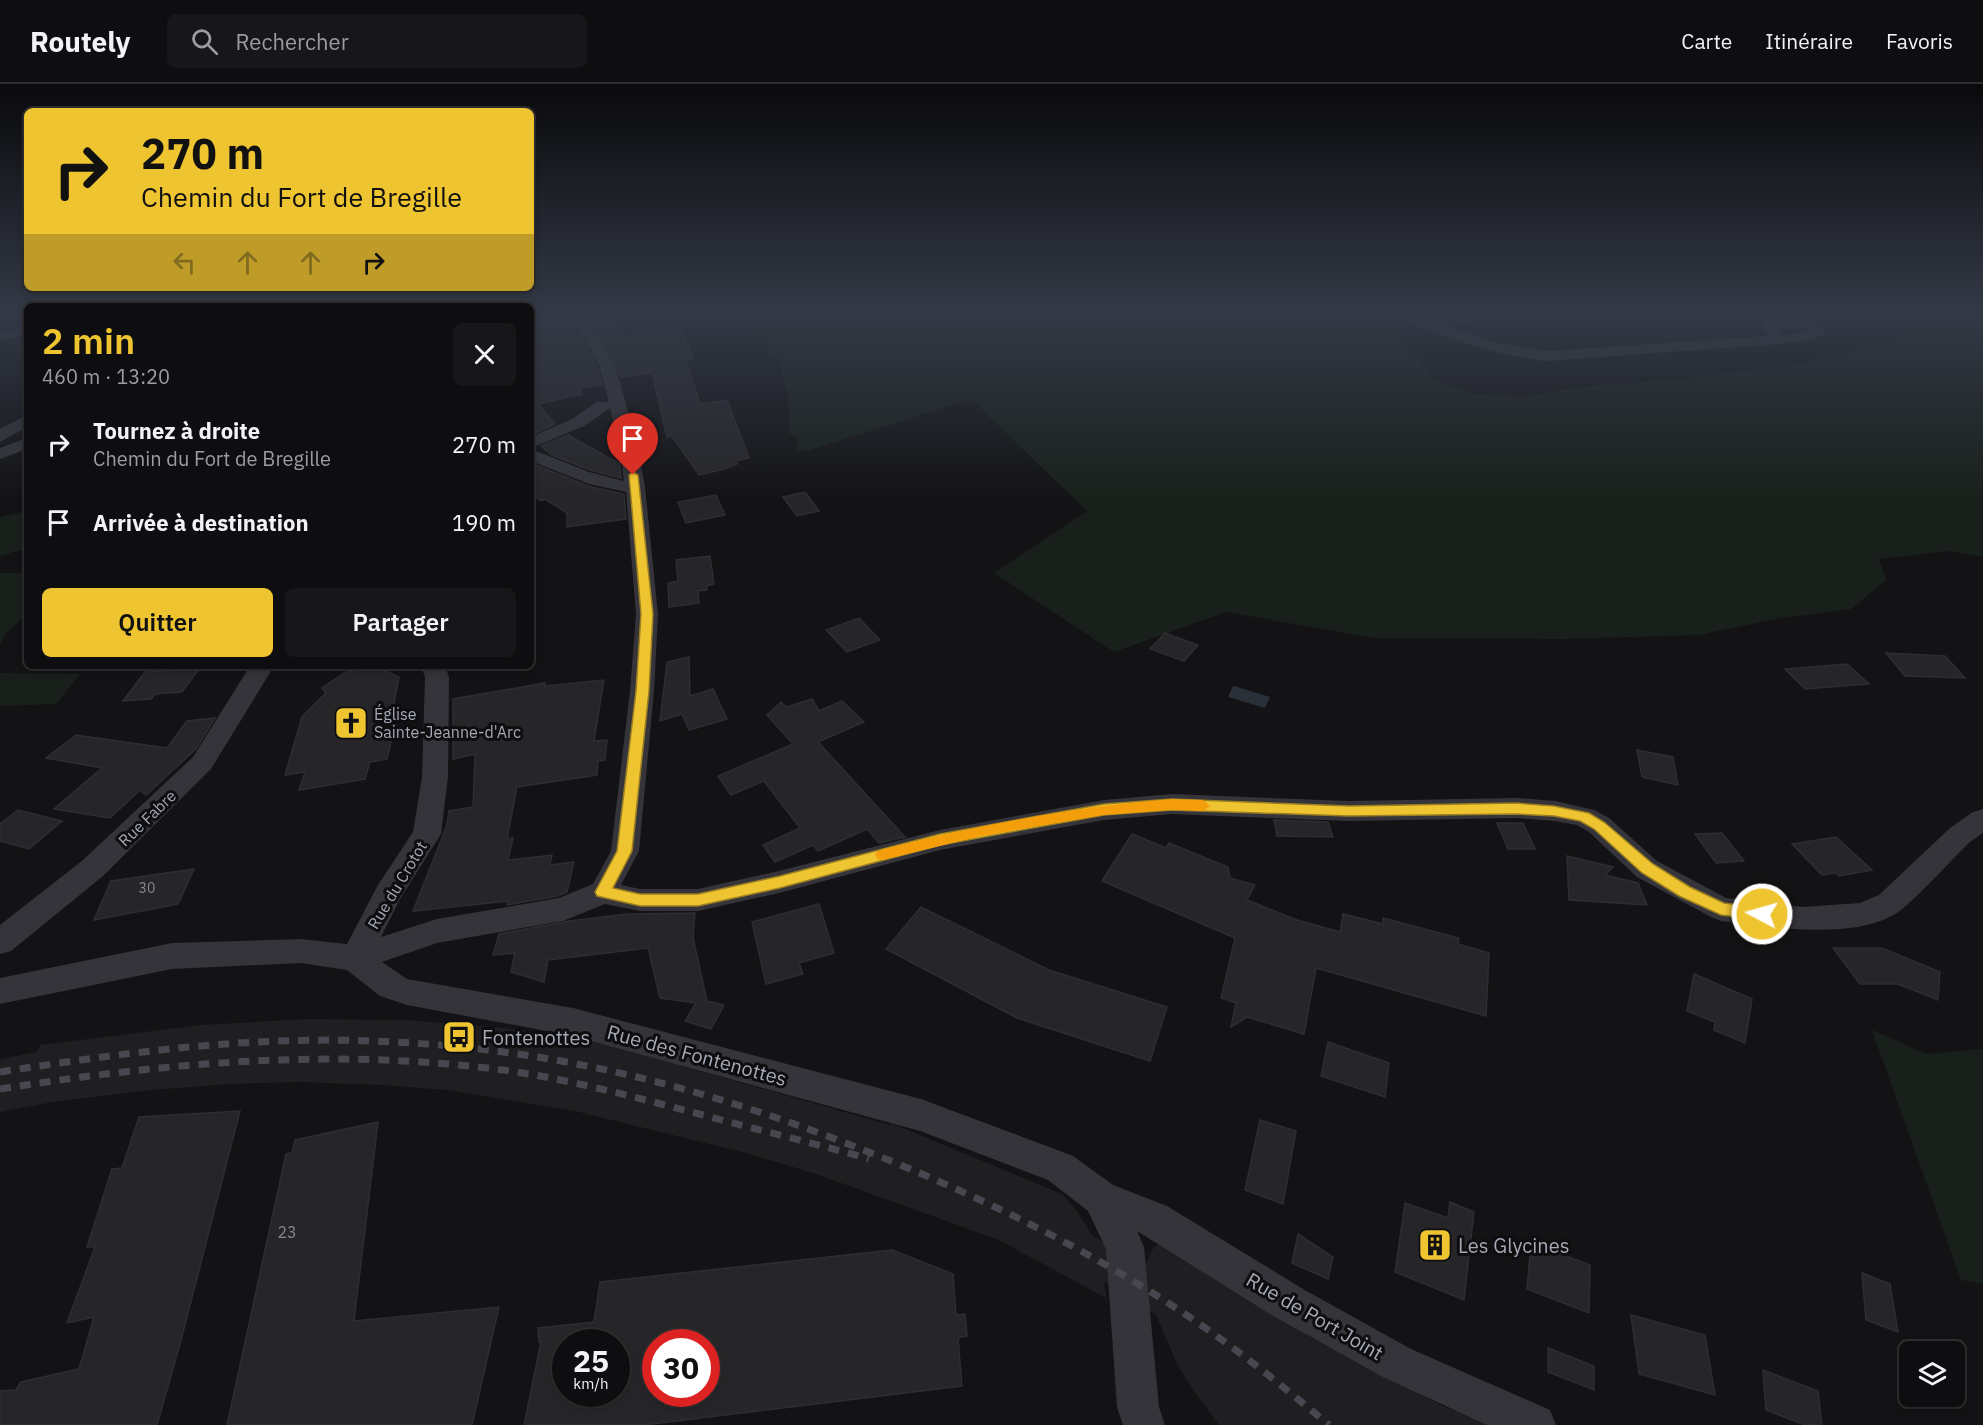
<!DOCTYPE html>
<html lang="fr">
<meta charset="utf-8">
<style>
body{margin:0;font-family:"IBM Plex Sans",sans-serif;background:#171719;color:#f1f3f6;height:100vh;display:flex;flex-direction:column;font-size:22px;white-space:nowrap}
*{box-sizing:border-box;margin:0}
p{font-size:20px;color:#9b9c9f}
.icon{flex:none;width:33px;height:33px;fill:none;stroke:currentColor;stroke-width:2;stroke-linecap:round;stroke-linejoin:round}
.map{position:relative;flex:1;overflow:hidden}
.panel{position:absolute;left:24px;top:219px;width:510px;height:366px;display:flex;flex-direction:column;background:#0e0e10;border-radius:9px;box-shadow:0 3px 9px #0003,0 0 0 2px #2e2e30}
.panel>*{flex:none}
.hud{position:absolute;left:24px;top:24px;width:510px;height:183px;border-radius:9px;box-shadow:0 3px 9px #0003,0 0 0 2px #2e2e30;background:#efc431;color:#111;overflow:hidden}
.buttons{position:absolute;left:1899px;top:1257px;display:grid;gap:12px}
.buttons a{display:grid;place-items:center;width:66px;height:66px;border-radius:9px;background:#0e0e10;box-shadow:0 3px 9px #0003,0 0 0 2px #2e2e30;font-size:30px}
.speed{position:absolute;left:552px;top:1245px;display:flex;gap:12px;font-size:30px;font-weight:700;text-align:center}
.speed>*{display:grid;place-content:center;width:78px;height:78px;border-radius:50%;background:#0e0e10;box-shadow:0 3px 9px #0003,0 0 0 2px #2e2e30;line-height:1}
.speed small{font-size:15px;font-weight:400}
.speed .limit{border:9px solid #d22;background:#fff;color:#111}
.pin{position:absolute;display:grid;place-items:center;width:51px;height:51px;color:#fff;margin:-62px -26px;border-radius:50% 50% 50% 0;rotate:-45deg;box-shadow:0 0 6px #0007}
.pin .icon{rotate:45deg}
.me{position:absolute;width:66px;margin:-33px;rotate:276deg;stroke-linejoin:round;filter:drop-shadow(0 0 4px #0008)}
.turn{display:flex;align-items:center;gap:21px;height:126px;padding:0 18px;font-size:27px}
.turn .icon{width:78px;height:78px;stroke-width:2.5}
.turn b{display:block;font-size:42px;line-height:51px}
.lanes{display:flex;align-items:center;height:57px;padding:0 18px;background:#0003;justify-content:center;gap:30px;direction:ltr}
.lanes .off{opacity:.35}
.round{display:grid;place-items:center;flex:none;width:63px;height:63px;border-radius:9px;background:#171719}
.summary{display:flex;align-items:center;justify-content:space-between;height:102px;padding:0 18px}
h1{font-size:36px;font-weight:600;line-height:45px;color:#efc431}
.button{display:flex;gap:12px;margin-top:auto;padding:12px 18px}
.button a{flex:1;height:69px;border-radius:9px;background:#efc431;color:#111;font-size:24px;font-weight:600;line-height:69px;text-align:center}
.button a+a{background:#171719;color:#f1f3f6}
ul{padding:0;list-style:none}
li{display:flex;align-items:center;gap:18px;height:78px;padding:0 18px}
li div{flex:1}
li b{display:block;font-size:22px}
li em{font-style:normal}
header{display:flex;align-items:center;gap:36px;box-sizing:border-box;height:84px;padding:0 30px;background:#0e0e10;border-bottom:2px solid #2e2e30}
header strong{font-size:28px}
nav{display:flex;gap:33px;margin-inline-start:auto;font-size:21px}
.search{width:420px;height:54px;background:#171719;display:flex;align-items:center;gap:15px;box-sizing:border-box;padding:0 21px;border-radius:9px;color:#9b9c9f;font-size:22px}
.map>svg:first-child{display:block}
.built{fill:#1f1f22}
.green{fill:#19201b}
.water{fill:#2a3038}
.building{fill:#262629;stroke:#2e2d31;stroke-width:1.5;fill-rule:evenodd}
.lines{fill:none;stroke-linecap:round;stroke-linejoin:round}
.lane{fill:#34343a;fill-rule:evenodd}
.street{fill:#34343a;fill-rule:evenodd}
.rail{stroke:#47484f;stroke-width:7;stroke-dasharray:11 9;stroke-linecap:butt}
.route{fill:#efc431;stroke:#9b7f20;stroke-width:1.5}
.slow{fill:#f59e0b}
.labels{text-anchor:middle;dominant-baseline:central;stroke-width:6;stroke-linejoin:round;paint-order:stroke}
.number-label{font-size:14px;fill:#848791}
.poi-label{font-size:16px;fill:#a5a8b5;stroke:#0e0e10;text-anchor:start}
.street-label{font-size:16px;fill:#a5a8b5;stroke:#0e0e10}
.near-number-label{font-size:16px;fill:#848791}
.near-poi-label{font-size:20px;fill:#a5a8b5;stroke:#0e0e10;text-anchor:start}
.near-street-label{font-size:20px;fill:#a5a8b5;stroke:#0e0e10}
</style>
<header>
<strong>Routely</strong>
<div class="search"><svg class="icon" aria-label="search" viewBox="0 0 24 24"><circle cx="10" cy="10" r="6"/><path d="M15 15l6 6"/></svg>Rechercher</div>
<nav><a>Carte</a><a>Itinéraire</a><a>Favoris</a></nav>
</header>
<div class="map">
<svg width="1983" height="1341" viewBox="0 0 1983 1341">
<rect width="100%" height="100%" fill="#131315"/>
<g class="built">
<path d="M0 228H27V232L16 243 0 248Z"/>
<path d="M307 935 406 936 504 944 598 958 890 1041 891 1039 1062 1110 1075 1124 1092 1151 1143 1184 1154 1163 1165 1157 1176 1161 1310 1253 1445 1323 1496 1341H1219L1193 1306 1177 1280 1156 1231 1104 1198 1106 1214 999 1156 816 1090 746 1069 575 1027 447 1006 381 1001 302 998 230 1000 151 1006 53 1018 0 1028V975L37 968 40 961 201 941Z"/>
</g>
<g class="green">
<path d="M741 228H1509L1508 236 1449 240 1423 233 1387 235 1434 296 1476 310 1526 312 1589 302 1680 295 1813 278 1935 243 1924 228H1983V473L1948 467 1879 475 1886 496 1851 525 1775 535 1699 551 1564 555 1374 554 1226 528 1114 568 994 489 1087 427 971 315 807 367 796 366 799 361 797 353 790 350 788 311 779 278Z"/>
<path d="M27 427V464L0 472V433Z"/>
<path d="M0 489H27V530L4 551 0 562Z"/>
<path d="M0 589 80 590 56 620 0 622Z"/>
<path d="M1872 946 1927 970 1983 965V1200L1961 1196Z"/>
</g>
<path class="water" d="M1233 602H1234L1270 613 1265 624 1228 613Z"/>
<g class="building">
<path d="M531 228H564L589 267 598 285 602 301 581 304 582 310 538 320 555 340 531 351Z"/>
<path d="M583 228H607L624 251 680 243 693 275 686 276 700 320 727 316 749 374 735 377 737 380 724 385 699 391 672 352 667 353 652 289 621 293 609 265Z"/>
<path d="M568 351 620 380 621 394 590 386 552 371 541 362Z"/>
<path d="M531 379 588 402 624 410 626 435 567 443V429L545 415 541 417 531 410Z"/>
<path d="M805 408 819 427 797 432 783 413Z"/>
<path d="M716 411 725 431 686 439 678 418Z"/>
<path d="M710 472 714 500 707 502V506L698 507 699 519 669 523 668 499 678 497 676 476Z"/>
<path d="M859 534 880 556 847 568 826 546Z"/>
<path d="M1165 549 1198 561 1184 577 1150 565Z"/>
<path d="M1886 569 1945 572 1965 594 1905 592Z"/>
<path d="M689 573 690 612 713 605 727 635 689 646 682 630 660 637 667 578Z"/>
<path d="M1847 580 1869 600 1805 605 1785 585Z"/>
<path d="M379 584 399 593 392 629 398 628 387 675 370 678 365 695 299 706 305 688 285 691 302 633 326 609 322 604 346 588Z"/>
<path d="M199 585 182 608 155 610 151 615 123 617 145 588Z"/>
<path d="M604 596 594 657 607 656 605 676 598 677 597 691 517 703 507 755 513 754 508 776 552 771 550 781 574 778 567 808 558 812 507 821 508 817 413 827 447 741 449 727 473 723 475 670 453 675V615L545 599V602Z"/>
<path d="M812 615 819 627 842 617 864 638 818 658 905 753 879 759 867 745 818 767 813 761 775 778 763 761 800 744 764 697 731 711 718 692 793 660 767 631 781 618 786 623Z"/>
<path d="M215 634 196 665 146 711 140 706 110 734 54 725 102 684 46 674 76 651 167 664 187 637Z"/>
<path d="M1637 666 1673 673 1678 701 1642 693Z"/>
<path d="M18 726 62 737 29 765 0 757V740Z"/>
<path d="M1274 736 1328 738 1333 753 1277 752Z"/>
<path d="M1497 739H1523L1535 765H1508Z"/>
<path d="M1722 749 1744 777 1716 779 1695 750Z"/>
<path d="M1132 750 1166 764 1169 759 1228 783 1230 794 1255 801 1247 816 1297 836 1340 848 1343 830 1383 840V834L1459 854 1458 860 1489 869 1486 932 1316 884 1304 950 1247 933 1231 943 1236 919 1221 914 1235 854 1102 797Z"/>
<path d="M1836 753 1872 786 1839 792 1836 789 1822 791 1792 760Z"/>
<path d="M1567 772 1613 783 1605 791 1638 799 1647 821 1569 816Z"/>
<path d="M194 785 178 820 94 836 111 797Z"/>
<path d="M819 820 834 869 799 879 803 890 766 900 752 838Z"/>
<path d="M921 823 1049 886 1167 923 1150 977 1017 934 886 865Z"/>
<path d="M695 829 693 854 707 917 724 921 711 945 685 937 696 919 660 914 648 864 548 876 544 898 511 888 515 869 493 871 499 850 569 837 628 830Z"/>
<path d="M1833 864H1882L1940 888 1938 916 1898 900H1860Z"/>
<path d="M1694 890 1752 915 1745 959 1714 946 1715 938 1687 927Z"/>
<path d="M1328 958 1389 979 1385 1013 1321 992Z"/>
<path d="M240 1027 180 1260 157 1341H0V1307L16 1306 21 1298 79 1285 94 1233 67 1239 95 1163H87L112 1085 122 1084 139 1033Z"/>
<path d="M1260 1036 1296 1047 1283 1120 1245 1106Z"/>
<path d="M378 1038 354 1237 499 1223 472 1341H227L286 1070 292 1069 295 1056Z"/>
<path d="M1450 1118 1474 1128 1464 1216 1395 1188 1405 1119 1448 1134Z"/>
<path d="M1298 1150 1333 1173 1328 1195 1292 1179Z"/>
<path d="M1531 1159 1590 1181 1589 1229 1527 1205Z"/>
<path d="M892 1166 953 1190 956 1231 965 1230 967 1252 958 1254 962 1302 644 1341H524L541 1258H539L538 1244 594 1238 600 1198ZM566 1258H616V1310H566ZM656 1258H706V1310H656Z"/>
<path d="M1862 1189 1890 1200 1898 1248 1866 1236Z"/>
<path d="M1631 1231 1705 1251 1715 1311 1639 1290Z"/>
<path d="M1548 1264 1594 1282V1306L1548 1288Z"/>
<path d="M1763 1286 1818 1307 1822 1341H1805L1766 1326Z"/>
</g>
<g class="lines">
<path class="lane" d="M1750 228H1759L1774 241 1767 243Z"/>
<g class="street">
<path d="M566 228H580L607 266 616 284 638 364 645 403 658 530 654 607 639 767 621 801 640 805H698L779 787 940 746 1104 716 1172 710 1349 717 1516 714 1555 717 1594 726 1609 734 1657 777 1726 814 1802 823 1860 819 1879 811 1950 744 1973 728 1983 725V749L1970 758C1947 780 1925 806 1901 826 1859 858 1770 843 1721 837L1711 833 1637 793 1589 748 1577 741 1555 737 1516 734 1349 737 1172 730 1104 736 940 766 779 809 698 827H640L605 820 563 837 437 859 382 878 407 895 573 924 921 1015 1060 1067 1073 1072 1113 1101 1167 1122 1303 1205 1411 1265 1550 1326 1556 1341H1487L1383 1293 1275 1233 1137 1147 1144 1163 1159 1323 1165 1341H1123L1117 1323 1106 1165 1088 1127 1048 1096 920 1047 573 952 407 921 380 912 347 886 301 879 172 885 0 920V894L172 859 301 855 347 860 378 801 413 748 422 693 425 593 421 582H445L449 593 448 693 441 750 400 815 381 853 437 835 559 814 593 800 611 767 630 607 636 530 626 408 589 400 531 377V365L589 388 624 397 620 364 610 324 584 342 531 364V353L572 335 597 318H609L600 284 591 266Z"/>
<path d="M1387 228H1408L1494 258 1547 267 1768 252 1763 241 1765 238C1785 233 1812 231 1827 248L1812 256 1777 260 1547 277C1491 272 1441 250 1389 231ZM1782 242 1802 244 1809 248 1782 251 1778 243Z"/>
<path d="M27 243V251L0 257V249Z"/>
<path d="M27 331V343L0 358V345Z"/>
<path d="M27 354V365L0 375V364Z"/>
<path d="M250 582H274L211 685 103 792 11 867 0 870V841L83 776 193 673Z"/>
</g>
<g class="rail">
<path d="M0 988C122 969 246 952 370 957 563 963 732 1010 910 1085 1015 1129 1118 1182 1211 1248 1252 1277 1291 1309 1329 1341"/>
<path d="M0 1005C164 979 330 964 495 985 566 994 634 1013 703 1031 758 1046 814 1059 869 1075"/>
</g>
</g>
<linearGradient id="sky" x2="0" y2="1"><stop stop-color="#0a0a0c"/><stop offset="0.55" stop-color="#333946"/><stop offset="1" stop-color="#333946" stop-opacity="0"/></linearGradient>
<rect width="1983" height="416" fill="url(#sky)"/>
<path class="route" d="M633 388 638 391 653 530 649 607 632 767 613 804 640 810H698L780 792 940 750 1104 720 1172 715 1349 722 1516 719 1554 722 1589 729 1604 738 1653 780 1690 803 1724 819 1762 824 1767 826 1770 830 1767 834 1762 836 1721 831 1679 812 1642 789 1594 745 1580 737 1554 732 1516 730 1349 732 1172 726 1104 731 940 761 780 804 698 822H640L597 812 595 808 617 767 636 607 641 530 629 391Z"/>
<path class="slow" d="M1172 715 1203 716 1210 722 1203 727 1172 726 1104 731 981 752 883 776 878 775 875 771 878 767 883 765C980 741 1072 723 1172 715Z"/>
<defs>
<symbol id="church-square" viewBox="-11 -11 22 22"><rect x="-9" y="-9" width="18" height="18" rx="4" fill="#efc431" stroke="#0e0e10"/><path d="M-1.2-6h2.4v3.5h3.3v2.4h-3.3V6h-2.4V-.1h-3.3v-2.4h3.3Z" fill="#111"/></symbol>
<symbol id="bus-square" viewBox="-11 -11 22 22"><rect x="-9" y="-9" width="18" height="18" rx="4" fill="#efc431" stroke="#0e0e10"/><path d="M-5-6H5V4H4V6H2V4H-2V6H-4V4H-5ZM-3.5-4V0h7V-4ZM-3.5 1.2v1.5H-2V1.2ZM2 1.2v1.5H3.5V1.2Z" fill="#111"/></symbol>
<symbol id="building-square" viewBox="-11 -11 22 22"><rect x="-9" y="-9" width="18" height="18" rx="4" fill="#efc431" stroke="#0e0e10"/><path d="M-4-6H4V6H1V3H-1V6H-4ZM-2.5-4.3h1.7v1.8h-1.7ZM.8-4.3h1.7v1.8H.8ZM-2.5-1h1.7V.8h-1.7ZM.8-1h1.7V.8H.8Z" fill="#111"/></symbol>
</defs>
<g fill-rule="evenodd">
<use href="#church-square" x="332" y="620" width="38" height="38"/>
<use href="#bus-square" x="440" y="934" width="38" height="38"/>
<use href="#building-square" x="1416" y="1142" width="38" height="38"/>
</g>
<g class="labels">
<g class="number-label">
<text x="147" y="804">30</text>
</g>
<g class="poi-label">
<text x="374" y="630">Église<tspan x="374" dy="18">Sainte-Jeanne-d'Arc</tspan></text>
</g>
<g class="street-label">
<text transform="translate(147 734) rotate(-44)">Rue Fabre</text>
<text transform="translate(397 801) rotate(-59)">Rue du Crotot</text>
</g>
<g class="near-number-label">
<text x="287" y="1148">23</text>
</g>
<g class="near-poi-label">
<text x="482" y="953">Fontenottes</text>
<text x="1458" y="1161">Les Glycines</text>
</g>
<g class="near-street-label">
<text transform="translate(697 971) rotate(15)">Rue des Fontenottes</text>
<text transform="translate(1315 1232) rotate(30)">Rue de Port Joint</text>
</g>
</g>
</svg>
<div class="buttons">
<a><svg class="icon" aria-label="layers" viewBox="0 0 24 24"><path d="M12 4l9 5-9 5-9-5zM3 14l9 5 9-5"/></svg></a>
</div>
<div class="speed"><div>25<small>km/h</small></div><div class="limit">30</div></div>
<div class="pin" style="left:633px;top:391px;background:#d93025"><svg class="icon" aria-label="arrive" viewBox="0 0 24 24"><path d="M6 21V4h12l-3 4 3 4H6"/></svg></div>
<svg class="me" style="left:1762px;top:830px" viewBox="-20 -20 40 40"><circle r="17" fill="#efc431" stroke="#fff" stroke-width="3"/><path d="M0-11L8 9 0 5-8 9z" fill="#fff"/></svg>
<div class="hud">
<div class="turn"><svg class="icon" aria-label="right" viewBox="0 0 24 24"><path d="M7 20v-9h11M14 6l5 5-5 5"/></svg><div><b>270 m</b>Chemin du Fort de Bregille</div></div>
<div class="lanes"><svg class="icon off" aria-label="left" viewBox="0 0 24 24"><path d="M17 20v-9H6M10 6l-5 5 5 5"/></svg><svg class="icon off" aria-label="ahead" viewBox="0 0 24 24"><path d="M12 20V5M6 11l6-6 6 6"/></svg><svg class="icon off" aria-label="ahead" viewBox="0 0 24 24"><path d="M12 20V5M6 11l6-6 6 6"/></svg><svg class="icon" aria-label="right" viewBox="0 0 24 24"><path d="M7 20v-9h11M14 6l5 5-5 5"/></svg></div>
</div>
<section class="panel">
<div class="summary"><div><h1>2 min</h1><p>460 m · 13:20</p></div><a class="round"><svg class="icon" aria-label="close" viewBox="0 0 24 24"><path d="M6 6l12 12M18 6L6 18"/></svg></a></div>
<ul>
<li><svg class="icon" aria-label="right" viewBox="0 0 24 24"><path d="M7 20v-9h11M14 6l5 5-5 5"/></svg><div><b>Tournez à droite</b><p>Chemin du Fort de Bregille</p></div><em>270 m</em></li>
<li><svg class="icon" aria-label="arrive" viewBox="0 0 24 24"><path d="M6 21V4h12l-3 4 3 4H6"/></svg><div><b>Arrivée à destination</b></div><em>190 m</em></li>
</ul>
<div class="button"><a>Quitter</a><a>Partager</a></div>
</section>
</div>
